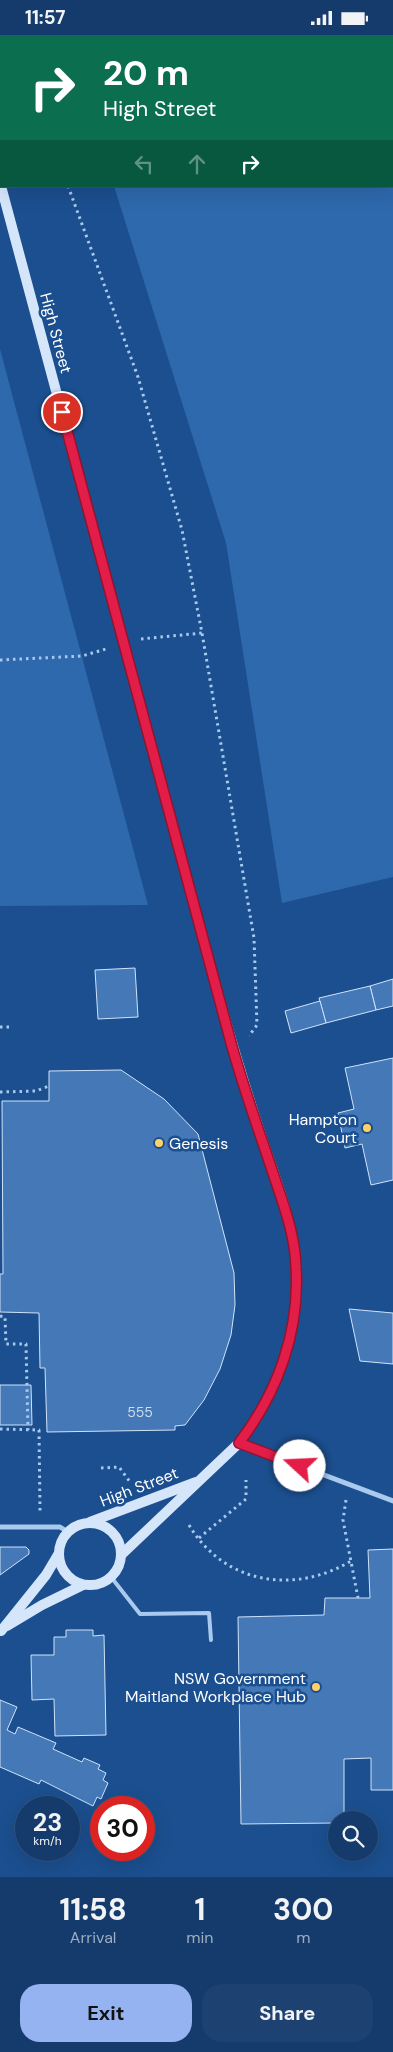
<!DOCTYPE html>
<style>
body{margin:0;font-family:"DM Sans",sans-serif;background:#1d4271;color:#f1f3f6;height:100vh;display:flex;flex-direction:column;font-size:19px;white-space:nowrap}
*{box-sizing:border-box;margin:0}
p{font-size:16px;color:#9dadc1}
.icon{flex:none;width:28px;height:28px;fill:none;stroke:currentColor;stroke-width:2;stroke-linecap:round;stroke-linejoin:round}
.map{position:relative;height:1842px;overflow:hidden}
.sheet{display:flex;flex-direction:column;background:#143b6b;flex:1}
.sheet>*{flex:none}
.hud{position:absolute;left:0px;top:0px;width:394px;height:152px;box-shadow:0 5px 20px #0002,0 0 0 1px #33557e;background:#0b6e4f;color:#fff;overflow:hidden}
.controls{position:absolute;left:328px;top:1776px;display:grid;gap:10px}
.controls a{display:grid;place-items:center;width:50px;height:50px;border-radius:50%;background:#143b6b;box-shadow:0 5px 20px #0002,0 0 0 1px #33557e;font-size:25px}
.speed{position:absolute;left:15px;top:1761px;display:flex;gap:10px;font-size:25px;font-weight:700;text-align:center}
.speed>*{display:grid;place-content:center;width:65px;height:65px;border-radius:50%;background:#143b6b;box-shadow:0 5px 20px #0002,0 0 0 1px #33557e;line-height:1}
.speed small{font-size:12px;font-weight:400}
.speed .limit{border:8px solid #d22;background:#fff;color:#111}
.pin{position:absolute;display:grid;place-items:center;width:42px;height:42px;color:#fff;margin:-21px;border:2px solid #fff;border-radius:50%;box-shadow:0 1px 5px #0007}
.me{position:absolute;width:55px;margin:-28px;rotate:290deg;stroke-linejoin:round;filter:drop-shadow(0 0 4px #0008)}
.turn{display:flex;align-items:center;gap:18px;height:105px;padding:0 20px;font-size:22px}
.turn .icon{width:65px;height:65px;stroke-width:2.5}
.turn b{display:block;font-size:35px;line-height:42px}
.lanes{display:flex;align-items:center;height:48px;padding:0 20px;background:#0003;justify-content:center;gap:25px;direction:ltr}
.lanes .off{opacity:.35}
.eta{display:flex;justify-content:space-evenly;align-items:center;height:85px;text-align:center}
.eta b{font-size:30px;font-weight:700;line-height:35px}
.action{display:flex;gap:10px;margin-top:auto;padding:10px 20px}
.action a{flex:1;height:58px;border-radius:20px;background:#95b2f1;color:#111;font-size:20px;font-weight:700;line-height:58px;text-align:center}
.action a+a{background:#1d4271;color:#f1f3f6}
.status{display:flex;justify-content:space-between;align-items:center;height:35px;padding:0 25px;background:#143b6b;direction:ltr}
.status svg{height:14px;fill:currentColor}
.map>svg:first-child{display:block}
.green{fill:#2e69ad}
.building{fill:#4478b7;stroke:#cfe3fa}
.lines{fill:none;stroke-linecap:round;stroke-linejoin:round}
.path{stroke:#a9c9ee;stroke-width:3;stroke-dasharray:2.5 4;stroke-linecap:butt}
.service{stroke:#a9c9ee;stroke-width:4}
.minor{stroke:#a9c9ee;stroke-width:5}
.secondary{stroke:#d6e6fa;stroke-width:10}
.route-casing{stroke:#92132f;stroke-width:12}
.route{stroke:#e11d48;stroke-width:9}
.poi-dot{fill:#ffd166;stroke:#1b4f8f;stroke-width:2}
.labels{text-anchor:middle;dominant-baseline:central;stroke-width:5;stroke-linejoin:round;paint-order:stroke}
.number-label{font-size:14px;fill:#d0dded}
.street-label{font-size:16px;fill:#fff;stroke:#1b4f8f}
.poi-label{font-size:16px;fill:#fff;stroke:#1b4f8f;text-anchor:end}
</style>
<div class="status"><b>11:57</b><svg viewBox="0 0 49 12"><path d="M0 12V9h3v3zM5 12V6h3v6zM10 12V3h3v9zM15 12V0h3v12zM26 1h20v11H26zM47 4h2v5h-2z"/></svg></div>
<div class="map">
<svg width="393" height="1842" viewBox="0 0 393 1842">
<rect width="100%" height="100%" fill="#1b4f8f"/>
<g class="green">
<path d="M67 0H393V842L282 868 226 508 114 151H392V1Z"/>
<path d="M0 314 148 870 0 871Z"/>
</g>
<g class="building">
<path d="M135 933 138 982 98 984 95 935Z"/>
<path d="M393 944V971L376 975 370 951Z"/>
<path d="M370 951 376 975 326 988 319 963Z"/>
<path d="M320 966 326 988 291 998 285 976Z"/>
<path d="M393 1023V1145L371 1150 362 1109 345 1113 338 1078 354 1074 345 1033Z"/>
<path d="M121 1035 164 1064 198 1099 234 1238 235 1270 231 1300 220 1334 204 1365 185 1390 175 1391V1395L47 1397 45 1333H40L39 1278 0 1277V1239H3L2 1066H49V1036Z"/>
<path d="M349 1274 393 1278V1329L360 1326Z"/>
<path d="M0 1350H31L32 1390H0Z"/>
<path d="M0 1512H26L29 1515V1519L0 1540Z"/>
<path d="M393 1514V1755H371V1723L344 1724V1785H336V1788L241 1789 238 1582 324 1580 325 1563H370L368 1515Z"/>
<path d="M66 1595H93V1601L104 1600 106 1700 55 1701 54 1664 32 1665 31 1620H54V1602H66Z"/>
<path d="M0 1665 17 1672 7 1695 15 1699 18 1692 56 1708 53 1714 82 1727 84 1723 100 1730 98 1734 106 1738 103 1745 108 1748 101 1764 97 1762 93 1771 41 1745 39 1749 0 1732Z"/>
</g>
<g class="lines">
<g class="path">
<path d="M19 0 20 1"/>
<path d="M68 151 138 342 182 495 202 598 254 903 257 990 249 1001"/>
<path d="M141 604 202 598"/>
<path d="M0 625 82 621 106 614"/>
<path d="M0 992H11"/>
<path d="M0 1057 36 1056 49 1051"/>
<path d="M0 1281 5 1282 6 1309H26L28 1395"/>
<path d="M0 1394 39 1395 40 1476"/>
<path d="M101 1433 119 1432 130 1447"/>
<path d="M346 1465 343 1485 358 1563"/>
<path d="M189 1490C224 1549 294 1560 351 1526"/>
<path d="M199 1503 246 1464V1445"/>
</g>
<path class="service" d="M111 1542 140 1579 209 1578 211 1605"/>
<g class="minor">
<path d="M239 1408 393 1466"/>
<path d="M0 1492H60L68 1497"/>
</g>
<g class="secondary">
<path d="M1 151C71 412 140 673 211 933 226 988 242 1043 260 1097 274 1140 293 1185 296 1230 301 1295 278 1357 239 1408L121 1520"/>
<path d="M90 1487 196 1447"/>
<circle cx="90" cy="1519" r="31"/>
<path d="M7 1591 42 1570 83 1550"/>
<path d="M1 1596 46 1540 59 1518"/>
</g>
</g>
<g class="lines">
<defs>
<path id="route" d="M62 377C118 586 173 795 230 1004 242 1049 258 1093 273 1138 283 1168 295 1199 296 1232 300 1296 278 1357 239 1408L300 1431"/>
</defs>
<use href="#route" class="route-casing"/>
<use href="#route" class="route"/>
</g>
<g class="poi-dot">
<circle cx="367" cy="1093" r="5"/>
<circle cx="159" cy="1108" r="5"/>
<circle cx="316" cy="1652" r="5"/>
</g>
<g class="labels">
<g class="number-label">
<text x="140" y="1377">555</text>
</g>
<g class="street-label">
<text transform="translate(56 298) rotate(75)">High Street</text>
<text transform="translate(139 1452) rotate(-21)">High Street</text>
</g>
<g class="poi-label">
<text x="357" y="1084">Hampton<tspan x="357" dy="18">Court</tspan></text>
<text x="169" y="1108" text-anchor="start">Genesis</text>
<text x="306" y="1643">NSW Government<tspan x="306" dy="18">Maitland Workplace Hub</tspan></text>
</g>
</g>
</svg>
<div class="controls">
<a><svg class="icon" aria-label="search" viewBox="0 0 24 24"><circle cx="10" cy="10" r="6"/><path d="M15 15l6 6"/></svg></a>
</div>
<div class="speed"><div>23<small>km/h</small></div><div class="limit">30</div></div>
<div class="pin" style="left:62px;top:377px;background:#d93025"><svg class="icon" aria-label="arrive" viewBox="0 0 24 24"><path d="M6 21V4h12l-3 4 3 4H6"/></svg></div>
<svg class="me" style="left:300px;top:1431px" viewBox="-20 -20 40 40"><circle r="19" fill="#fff"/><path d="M0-13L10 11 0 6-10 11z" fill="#e11d48"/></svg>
<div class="hud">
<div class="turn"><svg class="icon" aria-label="right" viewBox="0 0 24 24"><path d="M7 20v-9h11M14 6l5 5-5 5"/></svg><div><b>20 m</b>High Street</div></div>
<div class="lanes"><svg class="icon off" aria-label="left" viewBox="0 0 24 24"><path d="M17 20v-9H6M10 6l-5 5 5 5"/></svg><svg class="icon off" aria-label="ahead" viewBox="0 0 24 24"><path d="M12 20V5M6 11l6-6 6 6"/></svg><svg class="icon" aria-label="right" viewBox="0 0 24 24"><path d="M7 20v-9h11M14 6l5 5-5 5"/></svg></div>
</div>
</div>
<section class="sheet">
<div class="eta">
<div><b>11:58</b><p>Arrival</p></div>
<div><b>1</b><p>min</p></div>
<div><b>300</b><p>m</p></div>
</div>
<div class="action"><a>Exit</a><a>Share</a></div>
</section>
